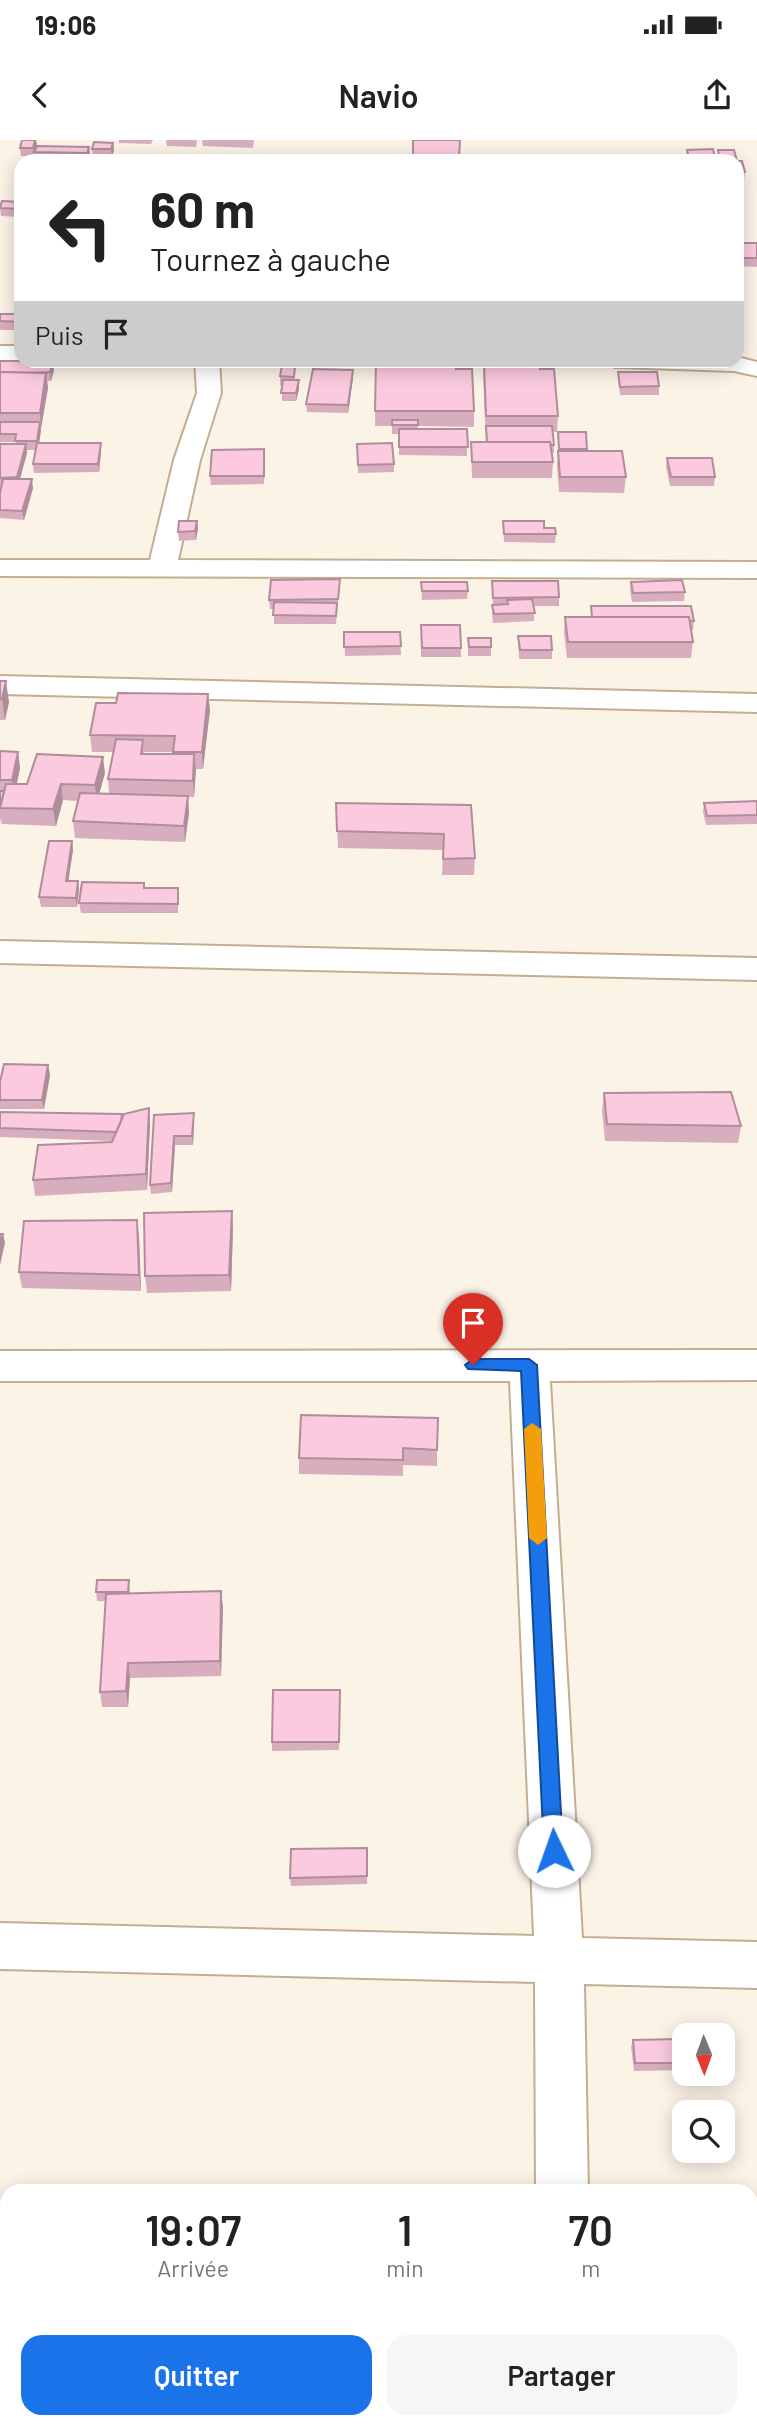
<!DOCTYPE html>
<html lang="fr">
<meta charset="utf-8">
<style>
body{margin:0;font-family:Barlow,sans-serif;background:#f6f6f6;color:#222;height:100vh;display:flex;flex-direction:column;font-size:26px;white-space:nowrap}
*{box-sizing:border-box;margin:0}
p{font-size:23px;color:#767676}
.icon{flex:none;width:38px;height:38px;fill:none;stroke:currentColor;stroke-width:2;stroke-linecap:round;stroke-linejoin:round}
.map{position:relative;flex:1;overflow:hidden}
.panel{position:absolute;left:0px;top:2044px;width:758px;height:245px;display:flex;flex-direction:column;background:#fff;border-radius:21px 21px 0 0;box-shadow:0 4px 18px #0003}
.panel>*{flex:none}
.guide{position:absolute;left:14px;top:14px;width:730px;height:214px;border-radius:21px;box-shadow:0 4px 18px #0003;background:#fff;color:#222;overflow:hidden}
.needle{width:46px;rotate:179deg}
.fabs{position:absolute;left:672px;top:1883px;display:grid;gap:14px}
.fabs a{display:grid;place-items:center;width:63px;height:63px;border-radius:14px;background:#fff;box-shadow:0 4px 18px #0003;font-size:35px}
.pin{position:absolute;display:grid;place-items:center;width:60px;height:60px;color:#fff;margin:-72px -30px;border-radius:50% 50% 50% 0;rotate:-45deg;box-shadow:0 0 7px #0007}
.pin .icon{rotate:45deg}
.me{position:absolute;width:77px;margin:-38px;rotate:357deg;stroke-linejoin:round;filter:drop-shadow(0 0 5px #0008)}
.turn{display:flex;align-items:center;gap:24px;height:147px;padding:0 21px;font-size:32px}
.turn .icon{width:91px;height:91px;stroke-width:2.5}
.turn b{display:block;font-size:49px;line-height:60px}
.then{display:flex;align-items:center;height:66px;padding:0 21px;background:#0003;gap:14px;font-size:26px}
.eta{display:flex;justify-content:space-evenly;align-items:center;height:119px;text-align:center}
.eta b{font-size:42px;font-weight:600;line-height:49px}
.button{display:flex;gap:14px;margin-top:auto;padding:14px 21px}
.button a{flex:1;height:80px;border-radius:21px;background:#1a73e8;color:#fff;font-size:28px;font-weight:600;line-height:80px;text-align:center}
.button a+a{background:#f6f6f6;color:#222}
.status{display:flex;justify-content:space-between;align-items:center;height:49px;padding:0 35px;background:#fff;direction:ltr}
.status svg{height:19px;fill:currentColor}
header{display:flex;justify-content:space-between;align-items:center;height:91px;padding:0 21px;background:#fff;font-size:32px;font-weight:600}
.map>svg:first-child{display:block}
.lines{fill:none;stroke-linecap:round;stroke-linejoin:round}
.minor-casing{stroke:#c4ae91;stroke-width:4}
.minor{fill:#fff;fill-rule:evenodd}
.wall{fill:#d8aebf;fill-rule:evenodd}
.shaded-wall{fill:#b08d9b}
.building{fill:#fbcade;stroke:#b08d9b;stroke-width:2}
.route{fill:#1a73e8;stroke:#114b97;stroke-width:2}
.slow{fill:#f59e0b}
</style>
<div class="status"><b>19:06</b><svg viewBox="0 0 49 12"><path d="M0 12V9h3v3zM5 12V6h3v6zM10 12V3h3v9zM15 12V0h3v12zM26 1h20v11H26zM47 4h2v5h-2z"/></svg></div>
<header><svg class="icon" aria-label="back" viewBox="0 0 24 24"><path d="M15 5l-7 7 7 7"/></svg>Navio<svg class="icon" aria-label="share" viewBox="0 0 24 24"><path d="M12 15V3M7 8l5-5 5 5M5 13v7h14v-7"/></svg></header>
<div class="map">
<svg width="757" height="2289" viewBox="0 0 757 2289">
<rect width="100%" height="100%" fill="#fcf3e7"/>
<g class="lines">
<defs>
<g id="minor">
<rect x="0" y="206" width="21" height="14"/>
<path d="M737 217 757 222V236L734 231 615 227 603 220H737Z"/>
<path d="M195 220H219L221 253 200 320 178 420 757 422V438L0 436V420H150L174 320 197 253Z"/>
<path d="M0 536 757 554V572L0 554Z"/>
<path d="M0 801 757 818V840L0 823Z"/>
<path d="M757 1210V1240L550 1241 582 1798 757 1802V1848L584 1844 588 2051H536L535 1842 0 1829V1783L534 1796 510 1241H0V1211Z"/>
<rect x="537" y="2282" width="56" height="7"/>
</g>
</defs>
<use href="#minor" class="minor-casing"/>
<use href="#minor" class="minor"/>
</g>
<g class="wall">
<path d="M22 0H36V7H89L90 15 88 21 35 20V14L34 16H21L20 8Z"/>
<path d="M119 0H153L151 4 119 3Z"/>
<path d="M166 0H197L196 7 167 6Z"/>
<path d="M202 0H254L253 8 203 6Z"/>
<path d="M413 0H460L459 21H413Z"/>
<path d="M113 3 114 10 112 17H93L92 9Z"/>
<path d="M687 10 716 21H687L686 17Z"/>
<path d="M737 21 745 32 744 40H737Z"/>
<path d="M21 62V77L1 76 0 68Z"/>
<path d="M737 103H757V127L737 126Z"/>
<rect x="0" y="174" width="21" height="16"/>
<path d="M0 221 54 230 51 241H47L48 248 41 288 39 303 101 311 99 332 34 333 33 324 36 310H26L27 313 20 339 33 348 24 380 0 378V353L1 346H0V304H16V302H0Z"/>
<path d="M376 221 456 229 474 271V287L418 286V289H467V316L399 315V294H392V286H375Z"/>
<path d="M484 222 540 229 558 276 557 292H553L554 305V313H552L553 322 552 338H472L471 302H486L483 237Z"/>
<path d="M295 226V240H299V249L296 261H282V245H280V236Z"/>
<path d="M353 230V238L348 273 307 272 306 264Z"/>
<path d="M618 232 659 246V255H620L618 240Z"/>
<path d="M558 292H586L587 311 626 337 624 353 559 352 557 326 558 311Z"/>
<path d="M357 304 394 324V332L358 333Z"/>
<path d="M265 318 264 344 211 345 210 336Z"/>
<path d="M667 318 715 337 714 346H670L666 327Z"/>
<path d="M197 381 198 389 196 400 179 401 178 392Z"/>
<path d="M503 381 544 388 556 394 555 403 504 402Z"/>
<path d="M340 439 336 484H274V469H270L269 460Z"/>
<path d="M492 441 559 457V466H534V481L493 483 492 473 493 464Z"/>
<path d="M421 442 468 451 467 459 422 460Z"/>
<path d="M631 442 685 452 684 461 632 462 630 450Z"/>
<path d="M591 466 694 481 693 490H691L693 502 691 518H567L564 493 565 477H591Z"/>
<path d="M421 485 461 508V517H421Z"/>
<path d="M344 492H400L401 515 345 516Z"/>
<path d="M518 496 552 510V519H519Z"/>
<path d="M468 498 491 507V516H468Z"/>
<path d="M0 541 9 562 5 580H0Z"/>
<path d="M208 554 210 570 203 629H195L194 657H188L189 673 185 702 75 698 73 681 78 661 63 660 56 686 2 684 1 678 0 685V611L18 612 20 628 17 644H27L105 633 99 653 109 654 108 639 113 612H92L90 595 116 563ZM144 612H173V614H145Z"/>
<path d="M757 661V684L706 685 703 672 704 663Z"/>
<path d="M336 663 471 665 475 718 474 735H442L443 710 338 708Z"/>
<path d="M72 701 73 710 68 741H78L79 750 77 767H41L39 757Z"/>
<path d="M178 748V773H81L79 763Z"/>
<path d="M48 925 50 935 44 969H0V942Z"/>
<path d="M604 953 741 986 738 1003 605 1001 602 970Z"/>
<path d="M149 968 150 984 147 1050 35 1056 33 1040 112 1001 0 997V972L123 978Z"/>
<path d="M154 975 194 982 193 1005H175L172 1052 151 1054 150 1045Z"/>
<path d="M233 1088 231 1151 147 1153 145 1136Z"/>
<path d="M139 1097 141 1151 22 1148 19 1132Z"/>
<path d="M301 1275 437 1310V1326L403 1325V1336L299 1334V1318Z"/>
<path d="M130 1448V1453L223 1467 221 1536 130 1538 128 1567H102L100 1552 106 1461H97L96 1452Z"/>
<path d="M340 1550 339 1610 272 1611V1602Z"/>
<path d="M367 1708V1744L291 1746 290 1738Z"/>
<path d="M633 1900 683 1923 681 1930 634 1931 631 1907Z"/>
<rect x="751" y="2167" width="6" height="50"/>
</g>
<g class="shaded-wall">
<path d="M35 0H36L37 4 34 16 33 8Z"/>
<path d="M113 3 114 10 112 17 111 9Z"/>
<path d="M89 7 90 15 88 21 87 13Z"/>
<path d="M53 221 54 230 51 241 50 232Z"/>
<path d="M353 230V238L348 273V265Z"/>
<path d="M46 233 48 248 41 288 40 273Z"/>
<path d="M299 240V249L296 261V253Z"/>
<path d="M40 282 41 291 38 310 37 301Z"/>
<path d="M101 303V311L99 332 98 324Z"/>
<path d="M26 304 27 313 18 346 17 337Z"/>
<path d="M32 339 33 348 24 380 22 371Z"/>
<path d="M197 381 198 389 196 400 195 391Z"/>
<path d="M6 541 9 562 5 580 2 559Z"/>
<path d="M208 554 210 570 203 629 202 612Z"/>
<path d="M18 612 20 628 14 656 12 640Z"/>
<path d="M194 614 196 631 194 657 193 641Z"/>
<path d="M103 617 105 633 97 662 95 645Z"/>
<path d="M61 644 63 660 56 686 53 669Z"/>
<path d="M188 656 189 673 185 702 184 686Z"/>
<path d="M72 701 73 710 67 750 66 741Z"/>
<path d="M78 741 79 750 77 767 76 758Z"/>
<path d="M48 925 50 935 44 969 42 960Z"/>
<path d="M149 968 150 984 147 1050 146 1034Z"/>
<path d="M194 973V982L193 1005 192 996Z"/>
<path d="M174 996 175 1005 172 1052 171 1043Z"/>
<path d="M232 1071 233 1088 231 1151 229 1135Z"/>
<path d="M137 1080 139 1097 141 1151 139 1135Z"/>
<path d="M3 1094 5 1103 0 1125V1108Z"/>
<path d="M221 1451 223 1467 221 1536 220 1521Z"/>
<path d="M128 1523 130 1538 128 1567 126 1551Z"/>
</g>
<g class="building">
<path d="M22 0H35L33 8H20Z"/>
<path d="M413 0H460L459 19 413 20Z"/>
<path d="M94 2 113 3 111 9H92Z"/>
<path d="M37 6 89 7 87 13 34 12Z"/>
<path d="M713 9 716 21H690L687 10Z"/>
<path d="M718 10H734L737 21H720Z"/>
<path d="M737 21H742L745 32H737Z"/>
<path d="M2 61 21 62V69L0 68Z"/>
<rect x="737" y="103" width="20" height="15"/>
<path d="M0 174H21V182L0 181Z"/>
<path d="M0 221H53L50 232 25 233 0 232Z"/>
<path d="M376 221H456V229H472L474 271H375Z"/>
<path d="M484 222 540 223V229H554L558 276H486Z"/>
<path d="M282 225 295 226 294 237 280 236Z"/>
<path d="M313 229 353 230 348 265 306 264Z"/>
<path d="M0 232 46 233 40 273H0Z"/>
<path d="M618 232H657L659 246 620 247Z"/>
<path d="M283 240H299L296 253H281Z"/>
<rect x="392" y="280" width="26" height="5"/>
<path d="M0 282H40L37 301H15L16 294H0Z"/>
<path d="M486 286H552L554 305H551L550 302H487Z"/>
<path d="M399 289H467L468 307H399Z"/>
<path d="M558 292H586L587 309H559Z"/>
<path d="M471 302H550L553 322H472Z"/>
<path d="M37 303H101L98 324H33Z"/>
<path d="M392 303 394 324 358 325 357 304Z"/>
<path d="M0 304H26L17 337 0 338Z"/>
<path d="M264 309V336H210L212 310Z"/>
<path d="M558 311H622L626 337H560Z"/>
<path d="M667 318H712L715 337H671Z"/>
<path d="M3 339H32L22 371 0 370V353Z"/>
<path d="M179 381H197L195 391 178 392Z"/>
<path d="M503 381H544V388H555L556 394H504Z"/>
<path d="M340 439 338 459 269 460 271 440Z"/>
<path d="M682 440 685 452 633 453 631 442Z"/>
<path d="M492 441H558L559 457 493 458Z"/>
<path d="M421 442H467L468 451H422Z"/>
<path d="M532 459 535 473 494 474 492 465 508 464 507 460Z"/>
<path d="M274 462 337 463 336 476 273 475Z"/>
<path d="M591 466H691L694 481H689V477H592Z"/>
<path d="M565 477H689L693 502H568Z"/>
<path d="M421 485H460L461 508H422Z"/>
<path d="M344 492H400L401 506 344 507Z"/>
<path d="M518 496H551L552 510H520Z"/>
<path d="M468 498H491V507H469Z"/>
<path d="M0 541H6L2 559H0Z"/>
<path d="M118 553 208 554 202 612H173L175 596 90 595 96 563H116Z"/>
<path d="M116 599 143 600 141 614H194L193 641 108 639Z"/>
<path d="M0 611 18 612 12 640H0Z"/>
<path d="M37 614 103 617 95 645 61 644 53 669 0 668 6 644H27Z"/>
<path d="M0 651H4L0 667Z"/>
<path d="M80 653 188 656 184 686 73 681Z"/>
<path d="M757 661V675L707 676 704 663Z"/>
<path d="M336 663 471 665 475 718 443 719 444 694 337 691Z"/>
<path d="M49 701H72L66 741H78L76 758 39 757Z"/>
<path d="M82 742 144 743V748H178V764L79 763Z"/>
<path d="M4 924 48 925 42 960H0V942Z"/>
<path d="M731 952 741 986 607 984 604 953Z"/>
<path d="M149 968 146 1034 33 1040 38 1005 112 1002 124 974Z"/>
<path d="M0 972 122 974 121 981 116 992 0 988Z"/>
<path d="M194 973 192 996H174L171 1043 150 1045 154 975Z"/>
<path d="M232 1071 229 1135 145 1136 144 1073Z"/>
<path d="M137 1080 139 1135 19 1132 24 1081Z"/>
<path d="M0 1094H3L0 1108Z"/>
<path d="M301 1275 438 1278 437 1310 403 1308V1320L299 1318Z"/>
<path d="M97 1440H129L128 1452H96Z"/>
<path d="M221 1451 220 1521 128 1523 126 1551 100 1552 106 1454Z"/>
<path d="M273 1550H340L339 1602H272Z"/>
<path d="M367 1708V1736L290 1738 291 1709Z"/>
<path d="M680 1899 683 1923H635L633 1900Z"/>
<rect x="751" y="2167" width="6" height="39"/>
</g>
<path class="route" d="M473 1219H529L537 1225 563 1711 561 1717 554 1720 547 1717 544 1711 521 1231 468 1229 465 1225Z"/>
<path class="slow" d="M532 1283 541 1289 547 1398 538 1405 529 1398 524 1289Z"/>
</svg>
<div class="fabs">
<a><svg class="needle" viewBox="-14 -14 28 28"><path d="M0-13l5 13h-10z" fill="#e53935"/><path d="M0 13l5-13h-10z" fill="#767676"/></svg></a>
<a><svg class="icon" aria-label="search" viewBox="0 0 24 24"><circle cx="10" cy="10" r="6"/><path d="M15 15l6 6"/></svg></a>
</div>
<div class="pin" style="left:473px;top:1225px;background:#d93025"><svg class="icon" aria-label="arrive" viewBox="0 0 24 24"><path d="M6 21V4h12l-3 4 3 4H6"/></svg></div>
<svg class="me" style="left:554px;top:1711px" viewBox="-20 -20 40 40"><circle r="19" fill="#fff"/><path d="M0-13L10 11 0 6-10 11z" fill="#1a73e8"/></svg>
<div class="guide">
<div class="turn"><svg class="icon" aria-label="left" viewBox="0 0 24 24"><path d="M17 20v-9H6M10 6l-5 5 5 5"/></svg><div><b>60 m</b>Tournez à gauche</div></div>
<div class="then">Puis<svg class="icon" aria-label="arrive" viewBox="0 0 24 24"><path d="M6 21V4h12l-3 4 3 4H6"/></svg></div>
</div>
<section class="panel">
<div class="eta">
<div><b>19:07</b><p>Arrivée</p></div>
<div><b>1</b><p>min</p></div>
<div><b>70</b><p>m</p></div>
</div>
<div class="button"><a>Quitter</a><a>Partager</a></div>
</section>
</div>
